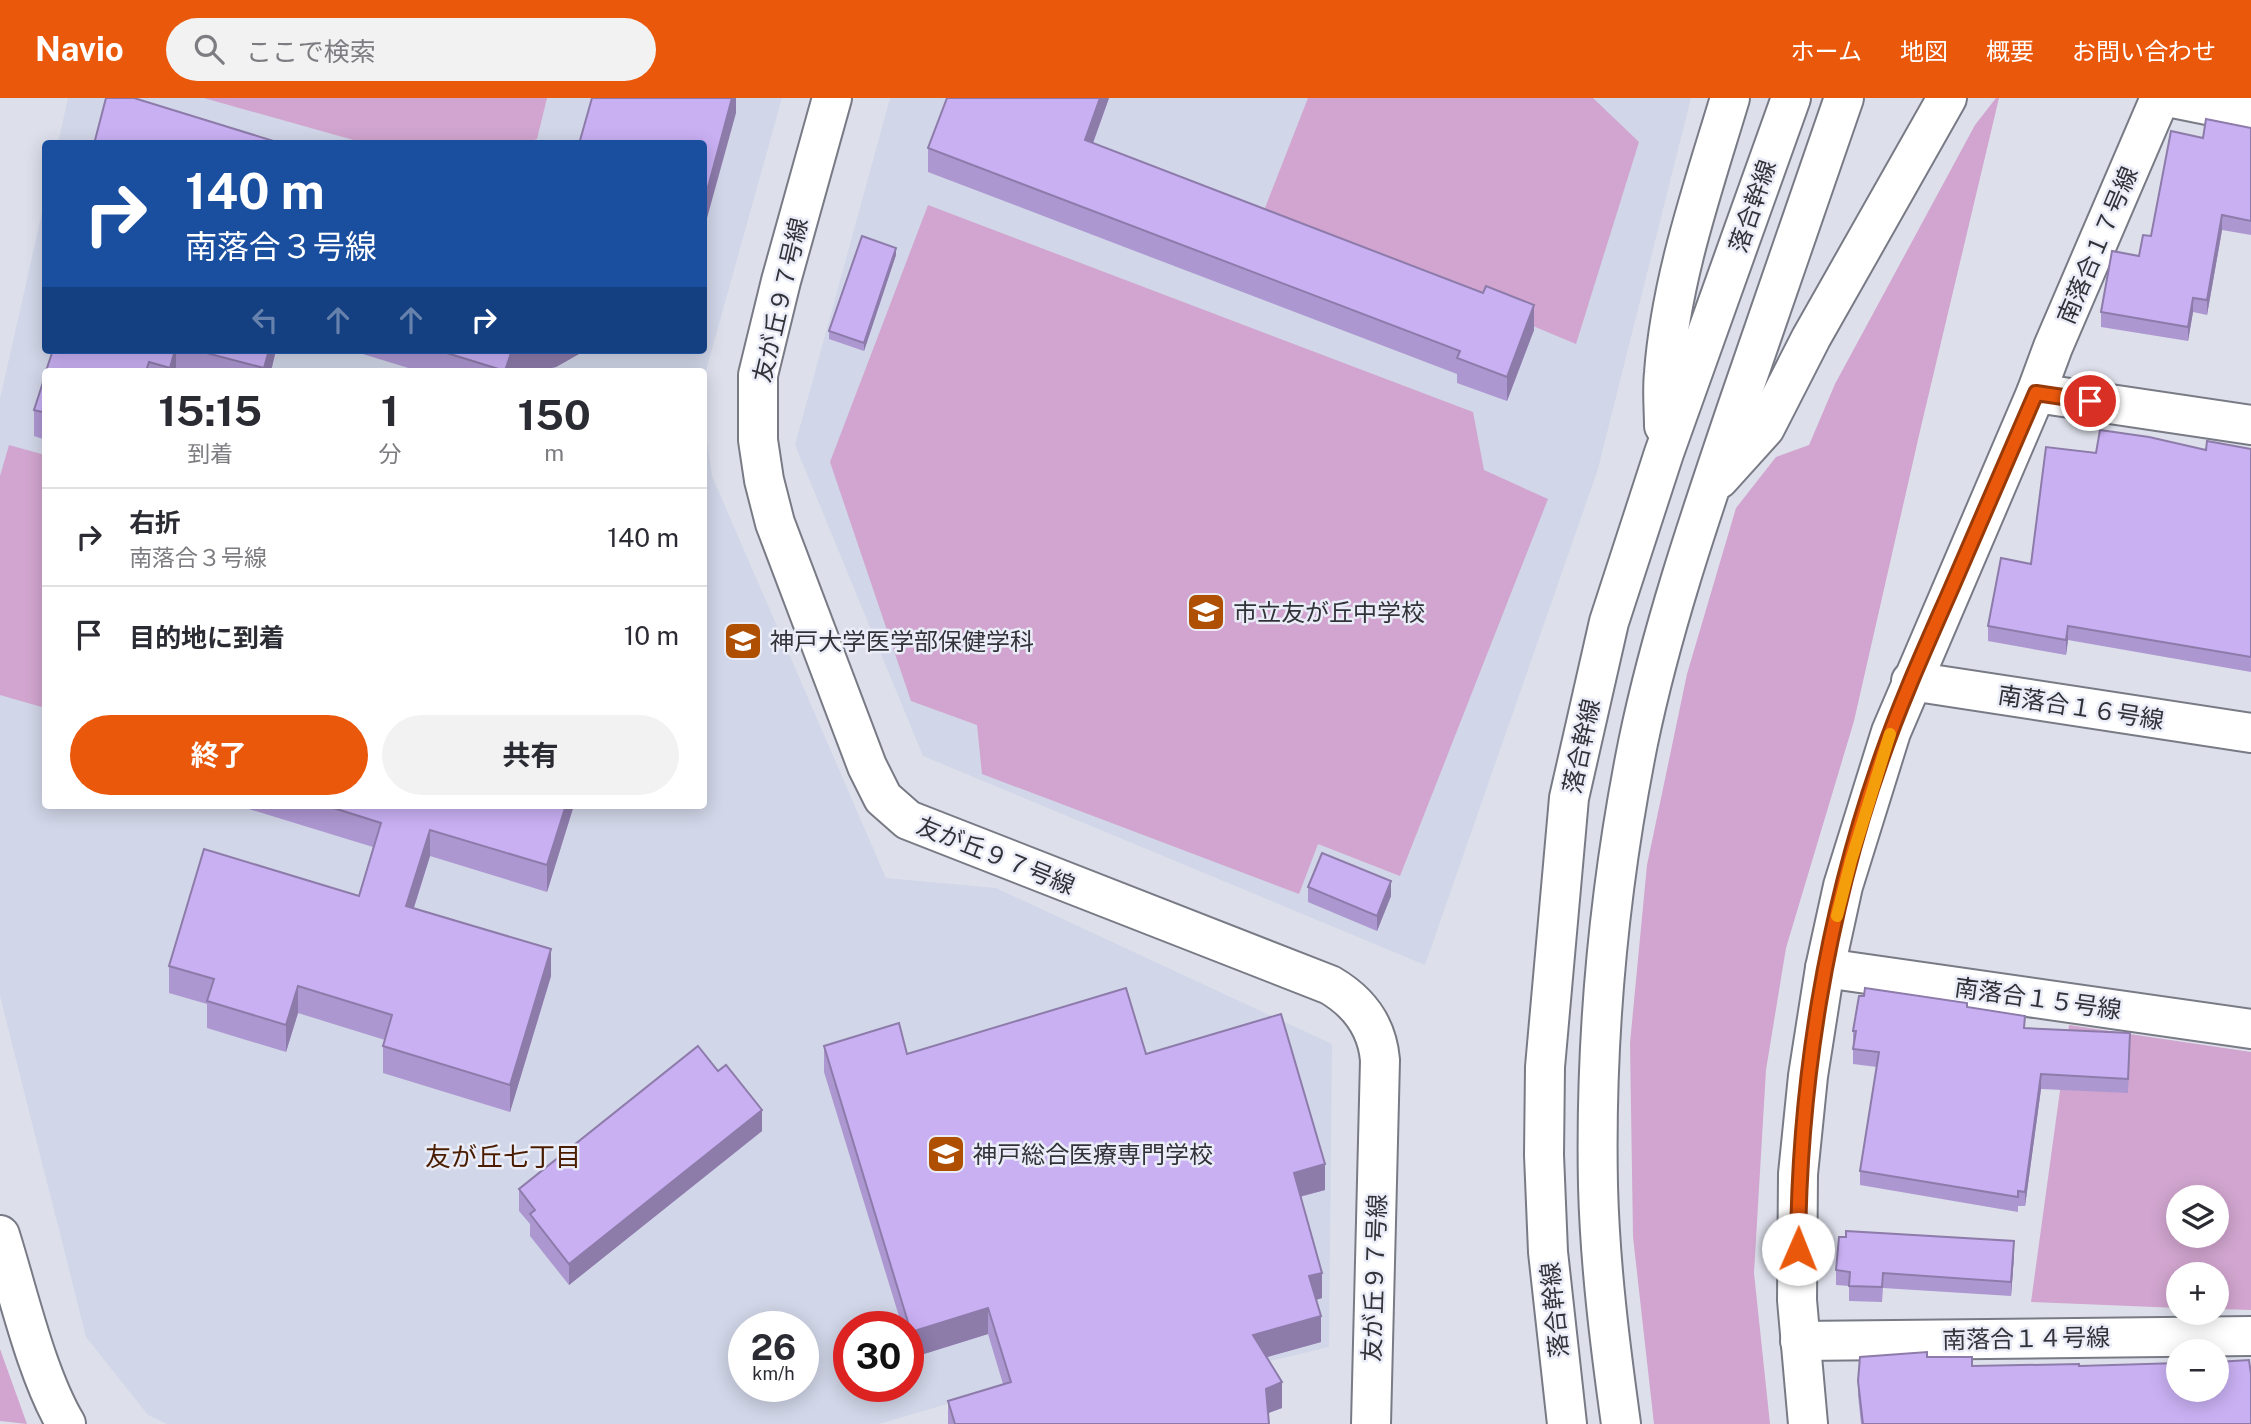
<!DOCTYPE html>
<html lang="ja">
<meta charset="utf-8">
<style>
body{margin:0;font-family:"Public Sans","Noto Sans JP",sans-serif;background:#f2f2f3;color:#2b2b33;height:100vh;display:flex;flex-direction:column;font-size:26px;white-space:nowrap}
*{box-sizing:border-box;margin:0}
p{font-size:23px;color:#7c7c81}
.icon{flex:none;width:38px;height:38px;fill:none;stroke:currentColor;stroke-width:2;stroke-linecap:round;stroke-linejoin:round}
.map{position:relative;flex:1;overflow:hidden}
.details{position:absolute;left:42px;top:270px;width:665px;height:441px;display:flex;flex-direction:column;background:#fff;border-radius:7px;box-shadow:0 4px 18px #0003}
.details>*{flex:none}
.guide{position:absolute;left:42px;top:42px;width:665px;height:214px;border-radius:7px;box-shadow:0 4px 18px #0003;background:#1a4fa0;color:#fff;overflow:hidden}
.controls{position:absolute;left:2166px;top:1087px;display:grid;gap:14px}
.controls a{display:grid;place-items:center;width:63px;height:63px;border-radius:50%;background:#fff;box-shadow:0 4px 18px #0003;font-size:35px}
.speed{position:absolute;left:728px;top:1213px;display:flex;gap:14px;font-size:35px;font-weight:700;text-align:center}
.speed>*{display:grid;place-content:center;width:91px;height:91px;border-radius:50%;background:#fff;box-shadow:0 4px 18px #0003;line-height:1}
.speed small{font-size:18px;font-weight:400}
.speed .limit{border:10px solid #d22;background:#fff;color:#111}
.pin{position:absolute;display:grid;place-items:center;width:60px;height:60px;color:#fff;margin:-30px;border:4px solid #fff;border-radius:50%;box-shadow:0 2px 7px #0007}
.me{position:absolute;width:77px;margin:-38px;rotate:1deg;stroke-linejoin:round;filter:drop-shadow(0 0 5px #0008)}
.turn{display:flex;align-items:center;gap:24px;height:147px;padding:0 28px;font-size:32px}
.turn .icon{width:91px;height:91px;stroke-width:2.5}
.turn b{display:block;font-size:49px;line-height:60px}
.lanes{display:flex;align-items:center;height:66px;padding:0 28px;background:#0003;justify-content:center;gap:35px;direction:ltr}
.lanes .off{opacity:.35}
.eta{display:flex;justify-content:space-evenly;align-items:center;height:119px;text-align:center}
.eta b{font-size:42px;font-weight:700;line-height:49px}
.button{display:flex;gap:14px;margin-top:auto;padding:14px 28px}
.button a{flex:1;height:80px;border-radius:42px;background:#ea580c;color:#fff;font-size:28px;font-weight:700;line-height:80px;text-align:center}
.button a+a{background:#f2f2f3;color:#2b2b33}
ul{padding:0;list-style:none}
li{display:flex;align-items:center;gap:21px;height:98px;padding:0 28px;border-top:2px solid #e1e1e2}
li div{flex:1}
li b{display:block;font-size:26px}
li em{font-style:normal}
header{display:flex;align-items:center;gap:42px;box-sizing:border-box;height:98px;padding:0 35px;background:#ea580c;color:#fff}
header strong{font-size:33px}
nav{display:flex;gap:38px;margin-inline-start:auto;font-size:24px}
.search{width:490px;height:63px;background:#f2f2f3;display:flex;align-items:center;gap:18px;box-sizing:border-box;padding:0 24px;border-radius:38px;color:#7c7c81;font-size:26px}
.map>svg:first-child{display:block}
.built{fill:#d1d6e8;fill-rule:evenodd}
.green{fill:#d1a5cf;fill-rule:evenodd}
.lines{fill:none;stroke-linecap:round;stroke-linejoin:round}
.minor-casing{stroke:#787b85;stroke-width:42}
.minor{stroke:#fff;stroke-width:38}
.wall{fill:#ad97d1}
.shaded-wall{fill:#8d7baa}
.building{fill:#c9b0f3;stroke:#8d7baa;stroke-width:2}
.route-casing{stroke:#983908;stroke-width:18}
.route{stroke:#ea580c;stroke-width:12}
.slow{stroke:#f59e0b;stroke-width:12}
.labels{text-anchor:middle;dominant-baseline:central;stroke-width:5;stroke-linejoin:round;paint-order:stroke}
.street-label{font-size:24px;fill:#323338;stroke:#eaedf8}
.poi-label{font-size:24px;fill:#323338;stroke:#eaedf8;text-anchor:start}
.neighbourhood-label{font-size:26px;fill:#491c00;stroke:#eaedf8}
</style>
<header>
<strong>Navio</strong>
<div class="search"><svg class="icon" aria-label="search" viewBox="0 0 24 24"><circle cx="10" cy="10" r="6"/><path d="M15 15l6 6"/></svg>ここで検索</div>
<nav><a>ホーム</a><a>地図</a><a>概要</a><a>お問い合わせ</a></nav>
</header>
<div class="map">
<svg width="2251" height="1326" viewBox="0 0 2251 1326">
<rect width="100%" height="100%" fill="#dde0eb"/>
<g class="built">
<path d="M68 0H782L704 280V273H46V707H704V321L712 378 886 780 996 790 1332 946 1329 1249 1144 1293 1124 1254 879 1326H167L148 1317 86 1239 0 898V301L45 101 46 252H704V46L58 45ZM744 1228H803V1288H744ZM849 1228H908V1288H849Z"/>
<path d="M890 0H1691L1598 371 1425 867 923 658 795 347Z"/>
</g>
<g class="green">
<path d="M204 0H547L537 41 525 45H364Z"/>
<path d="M1308 0H1593L1639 44 1576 246 1263 115Z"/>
<path d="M1996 0H1999L1920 333 1854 623 1786 850 1766 972 1754 1175 1770 1326H1654L1633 1139 1630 945 1647 767 1687 576 1736 410 1776 359 1809 347 1835 286 1975 27Z"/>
<path d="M928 107 1473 314 1484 372 1548 401 1400 778 1318 746 1299 796 982 676 977 627 911 603 830 364Z"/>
<path d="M9 347 45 357V610L0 597V378Z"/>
<path d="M2069 927 2251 954V1212L2217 1211V1176H2179V1210L2031 1204ZM2179 1099H2217V1138H2179Z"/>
<path d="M0 1251 27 1326 0 1323Z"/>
</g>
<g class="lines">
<defs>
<g id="minor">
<path d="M832 0 781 183 758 277V342L764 382 775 425 867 668 883 700 908 722 1330 887C1359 904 1377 928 1380 962L1371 1326"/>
<path d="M2172 0 2251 16"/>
<path d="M2036 295 2053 249 2160 0"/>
<path d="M1664 328C1664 311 1662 293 1664 275 1671 181 1703 90 1730 0"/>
<path d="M1719 381 1765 330 1811 240 1947 0"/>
<path d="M1911 583 2251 635"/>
<path d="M1825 870 2251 931"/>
<path d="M0 1137C18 1194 36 1275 66 1326"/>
<path d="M1800 1243 2251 1238"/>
<path d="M1567 1326 1548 1154 1544 1057 1545 969 1569 700 1609 524 1664 355 1791 0"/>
<path d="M1621 1326C1610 1247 1600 1167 1598 1088 1595 940 1609 790 1638 645 1662 529 1701 416 1739 304 1774 203 1809 101 1844 0"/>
<path d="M1808 1326 1797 1202 1798 1076 1808 978 1825 870 1843 788 1891 634 2036 295 2251 327"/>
</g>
</defs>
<use href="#minor" class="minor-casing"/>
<use href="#minor" class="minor"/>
</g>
<g class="wall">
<path d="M1109 0 1093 45 1534 232 1507 303 1457 285V276L928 74V50Z"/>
<path d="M2251 30V137L2222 132 2207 217 2193 214 2188 243 2101 229V214L2139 158 2151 138 2203 40Z"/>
<path d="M896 157 864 253 829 241V233Z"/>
<path d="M53 252H276L271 273H46Z"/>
<path d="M350 252H586L556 269 537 273H418Z"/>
<path d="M46 275V342L34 338V312Z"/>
<path d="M2251 351V574L2068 542 2066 557 1988 543V528L2031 466 2096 355Z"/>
<path d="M236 707H574L547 794 430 758 414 810 551 878 510 1014 383 975V948L385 942 298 915 286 954 207 930V906L169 895V868L359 798 373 749Z"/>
<path d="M1308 789 1391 798 1377 833 1308 804Z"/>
<path d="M1967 909 2025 930 2130 950 2128 995 2041 991 2025 1108H2018V1114L1860 1087V1073L1877 969 1853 966V933Z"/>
<path d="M824 948 907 956H1146L1325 1092 1300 1099 1322 1200 1316 1202 1321 1244 1266 1259 1282 1310 1268 1315 1269 1326H948V1303L1003 1286 988 1236 911 1260 908 1250V1228H902L824 974Z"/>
<path d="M762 1033 569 1187 530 1138V1126L519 1113V1091Z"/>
<path d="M2014 1158 2011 1198 1883 1190 1882 1204 1849 1203V1188L1836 1187V1172Z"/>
<path d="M1927 1259 1972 1268H2079L2250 1276 2251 1326H1861L1858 1297V1283Z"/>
</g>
<g class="shaded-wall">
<path d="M732 0H736V15L704 131V104Z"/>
<path d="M1100 0H1109L1085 67V42Z"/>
<path d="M2222 117V132L2207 217V202Z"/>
<path d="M896 150V157L864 253V245Z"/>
<path d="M2193 200V214L2188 243V229Z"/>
<path d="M1534 207V232L1507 303V279Z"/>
<path d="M175 252H176V273H170Z"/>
<path d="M269 252H276L271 273H264Z"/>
<path d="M512 252H586L556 269 537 273H505Z"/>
<path d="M2068 528V542L2066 557V542Z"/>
<path d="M566 707H574L547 794V767Z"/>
<path d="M430 732V758L406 834V808Z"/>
<path d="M1391 783V798L1377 833V818Z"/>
<path d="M551 851V878L510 1014V987Z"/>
<path d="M298 888V915L286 954V927Z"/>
<path d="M2041 976V991L2025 1108V1094Z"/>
<path d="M762 1012V1033L569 1187V1166Z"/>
<path d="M1325 1066V1092L1294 1100V1075Z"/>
<path d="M2014 1143V1158L2011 1198V1184Z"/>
<path d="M1322 1175V1200L1309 1204V1178Z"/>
<path d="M988 1210V1236L911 1260V1234Z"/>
<path d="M1321 1218V1244L1253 1263V1237Z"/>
<path d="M1282 1284V1310L1266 1316V1291Z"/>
</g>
<g class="building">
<path d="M106 0H134L283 46H94Z"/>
<path d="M592 0H732L704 104V46H579Z"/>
<path d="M947 0H1100L1085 42 1483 195 1486 188 1534 207 1507 279 1457 260 1460 253 928 50Z"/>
<path d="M2206 21 2251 30V123L2222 117 2207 202 2193 200 2188 229 2101 214 2112 153 2139 158 2143 137 2151 138 2171 33 2203 40Z"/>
<path d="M862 138 896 150 864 245 829 233Z"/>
<path d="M53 252H175L170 270 149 264 146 273H46Z"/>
<path d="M195 252H269L264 270Z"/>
<path d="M437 252H513H512L505 273Z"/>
<path d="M46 275V315L34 312Z"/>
<path d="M2100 332 2149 339 2206 352 2207 343 2251 351V559L2068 528 2066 542 1988 528 2001 460 2031 466 2046 349 2096 355Z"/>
<path d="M324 707H566L547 767 430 732 406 808 551 851 510 987 383 948 392 917 298 888 286 927 207 903 214 881 169 868 204 751 359 798 381 725Z"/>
<path d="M1322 755 1391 783 1377 818 1308 789Z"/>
<path d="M1126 890 1146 956 1281 916 1325 1066 1294 1075 1322 1175 1309 1178 1321 1218 1253 1237 1282 1284 1266 1291 1269 1326H955L948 1303 1011 1284 988 1210 911 1234 824 948 899 925 907 956Z"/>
<path d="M1865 890 1967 905V909L2025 918 2024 930 2130 935 2128 981 2041 976 2025 1094 2018 1093V1099L1860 1073 1879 954 1853 951 1856 933H1853L1859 898H1864Z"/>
<path d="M698 948 718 973 726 967 762 1012 569 1166 530 1116 535 1112 519 1091Z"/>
<path d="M1846 1133 2014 1143 2011 1184 1883 1175 1882 1189 1849 1188 1850 1174 1836 1172 1839 1139H1846Z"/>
<path d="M1927 1254V1259H1972V1268L2079 1266V1268L2179 1265V1292H2217V1264L2249 1262 2251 1276V1326H1863L1858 1283 1860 1259Z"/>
</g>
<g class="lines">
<defs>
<path id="route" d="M1798 1151C1799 986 1826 818 1881 661 1901 603 1927 546 1952 489 1980 424 2008 359 2036 295L2090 303"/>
</defs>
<use href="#route" class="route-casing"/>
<use href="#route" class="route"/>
<path class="slow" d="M1837 818 1851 763 1890 636"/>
</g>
<defs>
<symbol id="school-square" viewBox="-11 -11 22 22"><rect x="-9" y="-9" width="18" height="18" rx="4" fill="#ae4f01" stroke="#eaedf8"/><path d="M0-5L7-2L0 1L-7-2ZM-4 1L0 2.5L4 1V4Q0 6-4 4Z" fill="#fff"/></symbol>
</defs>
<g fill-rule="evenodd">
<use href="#school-square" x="1184" y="492" width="44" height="44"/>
<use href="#school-square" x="721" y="521" width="44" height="44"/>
<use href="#school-square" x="924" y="1034" width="44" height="44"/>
</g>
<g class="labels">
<g class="street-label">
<text transform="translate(1752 108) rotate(-71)">落合幹線</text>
<text transform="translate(2097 147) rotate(-67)">南落合１７号線</text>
<text transform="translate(780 202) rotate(-77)">友が丘９７号線</text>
<text transform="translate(2081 609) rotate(9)">南落合１６号線</text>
<text transform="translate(1581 648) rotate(-78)">落合幹線</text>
<text transform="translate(996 757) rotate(22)">友が丘９７号線</text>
<text transform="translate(2038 900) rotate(8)">南落合１５号線</text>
<text transform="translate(1374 1180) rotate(-88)">友が丘９７号線</text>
<text transform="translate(1554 1212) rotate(-96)">落合幹線</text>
<text transform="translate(2026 1240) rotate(-1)">南落合１４号線</text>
</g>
<g class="poi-label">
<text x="1233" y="514">市立友が丘中学校</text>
<text x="770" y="543">神戸大学医学部保健学科</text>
<text x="973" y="1056">神戸総合医療専門学校</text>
</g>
<g class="neighbourhood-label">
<text x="503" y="1058">友が丘七丁目</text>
</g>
</g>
</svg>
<div class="controls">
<a><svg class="icon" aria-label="layers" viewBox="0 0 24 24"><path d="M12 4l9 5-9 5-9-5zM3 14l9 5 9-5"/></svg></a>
<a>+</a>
<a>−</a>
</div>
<div class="speed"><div>26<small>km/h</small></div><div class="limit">30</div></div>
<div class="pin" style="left:2090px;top:303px;background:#d93025"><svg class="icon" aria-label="arrive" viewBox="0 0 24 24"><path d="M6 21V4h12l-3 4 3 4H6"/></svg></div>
<svg class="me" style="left:1798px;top:1151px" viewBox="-20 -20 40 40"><circle r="19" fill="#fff"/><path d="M0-13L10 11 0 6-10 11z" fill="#ea580c"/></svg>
<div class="guide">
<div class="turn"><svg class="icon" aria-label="right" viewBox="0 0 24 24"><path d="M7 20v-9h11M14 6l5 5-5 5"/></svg><div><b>140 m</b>南落合３号線</div></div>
<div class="lanes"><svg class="icon off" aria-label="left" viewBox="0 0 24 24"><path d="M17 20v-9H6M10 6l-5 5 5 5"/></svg><svg class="icon off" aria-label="ahead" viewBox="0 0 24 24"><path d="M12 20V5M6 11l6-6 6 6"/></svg><svg class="icon off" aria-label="ahead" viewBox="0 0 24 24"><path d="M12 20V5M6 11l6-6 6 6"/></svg><svg class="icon" aria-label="right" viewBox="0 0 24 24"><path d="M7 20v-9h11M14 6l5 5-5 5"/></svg></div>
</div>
<section class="details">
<div class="eta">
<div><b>15:15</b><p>到着</p></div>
<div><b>1</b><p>分</p></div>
<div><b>150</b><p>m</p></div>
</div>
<ul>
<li><svg class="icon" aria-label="right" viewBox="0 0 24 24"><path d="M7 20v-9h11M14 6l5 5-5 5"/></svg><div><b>右折</b><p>南落合３号線</p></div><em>140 m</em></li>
<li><svg class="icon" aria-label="arrive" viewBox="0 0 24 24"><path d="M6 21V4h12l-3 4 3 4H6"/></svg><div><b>目的地に到着</b></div><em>10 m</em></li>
</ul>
<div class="button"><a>終了</a><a>共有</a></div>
</section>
</div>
